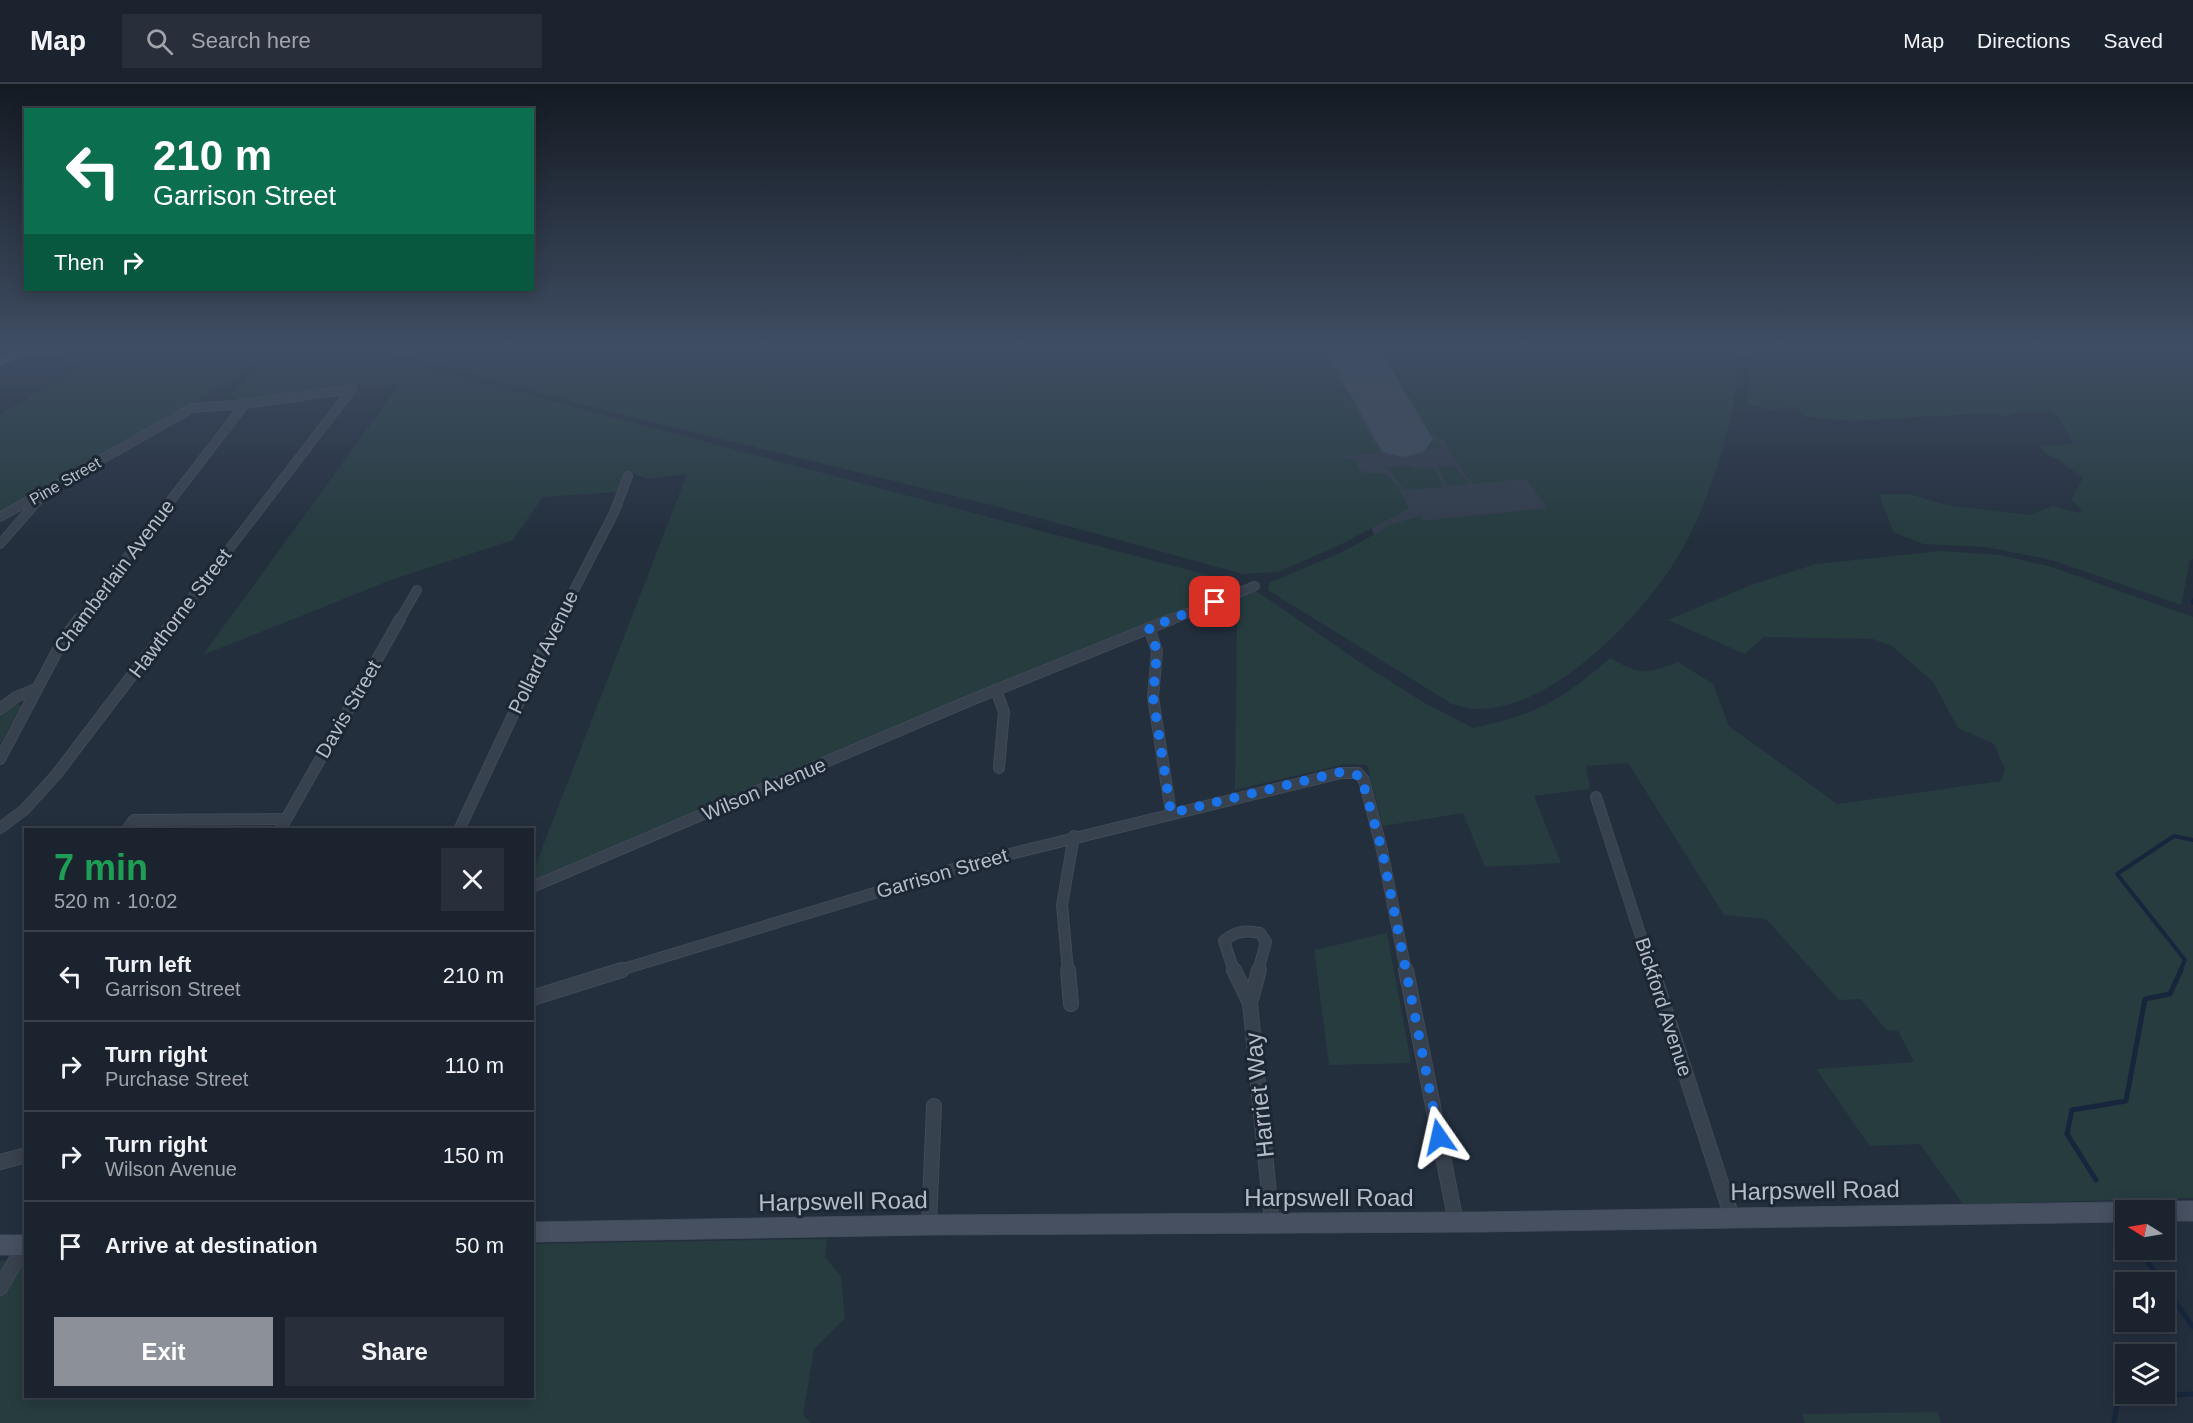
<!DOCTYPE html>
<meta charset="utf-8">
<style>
body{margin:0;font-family:Helvetica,sans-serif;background:#282f3a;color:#f1f3f6;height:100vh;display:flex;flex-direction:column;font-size:22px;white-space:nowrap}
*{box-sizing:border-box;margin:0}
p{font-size:20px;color:#a0a4aa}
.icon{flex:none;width:33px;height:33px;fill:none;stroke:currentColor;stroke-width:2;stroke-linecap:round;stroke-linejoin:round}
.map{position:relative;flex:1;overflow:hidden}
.drawer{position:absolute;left:24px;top:744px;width:510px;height:570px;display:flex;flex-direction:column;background:#1b232e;border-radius:0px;box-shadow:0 3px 15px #0003,0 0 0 2px #39404a}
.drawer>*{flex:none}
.top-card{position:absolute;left:24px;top:24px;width:510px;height:183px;border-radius:0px;box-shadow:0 3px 15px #0003,0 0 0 2px #39404a;background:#0b6e4f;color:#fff;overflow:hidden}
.needle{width:39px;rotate:281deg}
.fabs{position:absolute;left:2115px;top:1116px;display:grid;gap:12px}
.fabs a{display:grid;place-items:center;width:60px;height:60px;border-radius:0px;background:#1b232e;box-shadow:0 3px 15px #0003,0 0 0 2px #39404a;font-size:30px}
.pin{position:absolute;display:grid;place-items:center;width:51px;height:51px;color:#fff;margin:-26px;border-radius:12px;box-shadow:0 3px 9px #0006}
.me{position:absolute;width:66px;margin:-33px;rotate:349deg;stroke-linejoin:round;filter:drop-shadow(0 0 4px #0008)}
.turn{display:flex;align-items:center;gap:21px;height:126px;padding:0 30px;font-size:27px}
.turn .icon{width:78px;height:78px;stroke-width:2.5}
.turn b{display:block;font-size:42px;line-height:51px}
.then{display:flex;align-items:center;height:57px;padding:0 30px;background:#0003;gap:12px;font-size:22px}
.round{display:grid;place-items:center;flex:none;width:63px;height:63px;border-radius:0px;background:#282f3a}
.headline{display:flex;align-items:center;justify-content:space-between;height:102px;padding:0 30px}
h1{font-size:36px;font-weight:800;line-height:45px;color:#1e9e55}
.button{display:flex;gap:12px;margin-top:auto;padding:12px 30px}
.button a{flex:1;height:69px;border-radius:0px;background:#8c9099;color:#fff;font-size:24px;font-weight:800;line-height:69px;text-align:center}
.button a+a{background:#282f3a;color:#f1f3f6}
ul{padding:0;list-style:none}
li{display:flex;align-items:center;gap:18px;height:90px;padding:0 30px;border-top:2px solid #39404a}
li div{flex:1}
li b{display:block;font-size:22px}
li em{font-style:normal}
header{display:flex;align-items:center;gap:36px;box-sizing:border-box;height:84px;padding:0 30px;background:#1b232e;border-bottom:2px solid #39404a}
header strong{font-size:28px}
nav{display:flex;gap:33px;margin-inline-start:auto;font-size:21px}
.search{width:420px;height:54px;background:#282f3a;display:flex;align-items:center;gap:15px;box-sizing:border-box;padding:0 21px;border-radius:0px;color:#a0a4aa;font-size:22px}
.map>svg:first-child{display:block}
.airport{fill:#323c4b}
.green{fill:#263c3f}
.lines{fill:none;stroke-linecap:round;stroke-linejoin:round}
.stream-far2{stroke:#17263c;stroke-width:3}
.stream-far1{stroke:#17263c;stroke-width:4}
.stream{stroke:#17263c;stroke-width:5}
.runway{fill:#3f4a5a;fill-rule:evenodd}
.street-far2-casing{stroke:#414a57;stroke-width:10}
.street-far1-casing{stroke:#414a57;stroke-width:12}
.street-casing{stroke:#414a57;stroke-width:16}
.secondary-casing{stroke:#414a57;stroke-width:1}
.primary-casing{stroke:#414a57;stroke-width:2}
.street-far2{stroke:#38414e;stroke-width:8}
.street-far1{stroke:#38414e;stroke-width:10}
.street{stroke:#38414e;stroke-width:14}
.secondary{fill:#465061;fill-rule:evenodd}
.primary{fill:#56606e;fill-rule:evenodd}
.route{stroke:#1a73e8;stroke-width:10;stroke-dasharray:0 18}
.labels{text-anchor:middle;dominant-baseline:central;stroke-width:6;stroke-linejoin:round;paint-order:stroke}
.far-street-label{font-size:16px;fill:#b4bcc9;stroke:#1d2633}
.street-label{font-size:20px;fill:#b4bcc9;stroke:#1d2633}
.near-street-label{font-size:24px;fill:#b4bcc9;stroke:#1d2633}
</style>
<header>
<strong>Map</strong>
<div class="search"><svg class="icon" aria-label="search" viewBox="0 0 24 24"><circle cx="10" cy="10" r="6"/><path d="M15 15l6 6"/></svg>Search here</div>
<nav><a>Map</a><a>Directions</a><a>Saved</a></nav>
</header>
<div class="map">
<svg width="2193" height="1339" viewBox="0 0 2193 1339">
<rect width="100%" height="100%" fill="#242f3e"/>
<path class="airport" d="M1285 265H1443L1559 435 1375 454 1369 436Z"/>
<g class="green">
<path d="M41 265H265L240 292 0 429V331L80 283Z"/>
<path d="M271 265H354L1215 493 1259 509 1364 581 1423 618 1473 644C1536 631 1562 616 1610 574 1642 592 1645 590 1678 578L1713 600 1729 642 1837 720 2001 697 2005 685 1994 660 1958 644 1933 598 1892 562 1873 555 1764 553 1745 570 1668 536 1751 501 1816 480 1942 467 2000 471 2049 482 2193 533V1114L1963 1120 1920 1060 1870 1062 1816 985 1914 978 1898 947 1886 946 1861 915 1839 916 1766 835 1724 831 1628 679 1586 682 1590 705 1534 712 1561 779 1485 783 1463 729 1383 742 1367 681 1346 680 1235 706 1237 524 1203 520 533 798V788L687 390 647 395 626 386 617 408 543 413 513 456 391 496 203 571 400 300H343L247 317 229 312Z"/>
<path d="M379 265H1323L1374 359H1380L1384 366 1379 367 1380 369 1343 372 1344 374H1354L1362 389H1385L1396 400 1409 424 1340 461 1278 488 1243 490 991 421 588 322Z"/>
<path d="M1379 265H1720L1738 284C1735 336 1712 406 1689 453 1655 522 1537 651 1452 620L1268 506 1269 499 1340 469 1393 440 1420 432 1422 437 1547 424 1527 395 1473 400 1460 384 1443 356 1430 351Z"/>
<path d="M1757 265H1991L1993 269C2002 273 2009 273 2016 265H2193V475L2190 476 2181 521 2052 476 1985 463 1923 460 1893 448 1879 410H1909L1947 421 2030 431 2053 422 2079 429 2082 425 2071 416 2083 394 2057 375 2044 369 2040 362 2073 360 2061 337 2053 328 2023 327 2007 332 1992 329 1851 337 1807 333 1796 322 1769 326 1747 319 1750 282Z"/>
<path d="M1432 354 1437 356 1443 364 1420 366 1423 363 1416 357H1406L1404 360 1406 364 1388 366 1384 358Z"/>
<path d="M1407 381 1418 385 1433 383 1444 403 1404 406 1387 383Z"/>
<path d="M1454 381 1469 400 1448 402 1437 382Z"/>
<path d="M15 620 22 621 0 660V630Z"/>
<path d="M1387 849 1411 979 1329 981 1314 866Z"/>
<path d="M827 1155 825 1173 841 1192 845 1234 814 1265 803 1331 811 1339H0V1177L25 1176 26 1312H532L533 1160Z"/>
<path d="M1937 1328 1941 1339H1805L1802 1330Z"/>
</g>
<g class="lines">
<path class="stream-far2" d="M2192 519 2193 516"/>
<path class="stream-far1" d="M2180 887 2185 876 2117 790 2174 752 2193 756"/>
<g class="stream">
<path d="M2096 1096 2067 1050 2072 1026 2126 1017 2145 915 2170 910 2181 886"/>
<path d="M2139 1166 2162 1198"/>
<path d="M2164 1202 2193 1243"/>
<path d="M2114 1339 2118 1314 2193 1310"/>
</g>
<path class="runway" d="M1326 265H1380L1433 355 1424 368 1403 373 1382 368Z"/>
<defs>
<g id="street-far2">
<path d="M0 433 192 324 245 320 352 305"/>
<path d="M0 460 42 412"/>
<path d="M78 537 245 320"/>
<path d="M174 537 352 305"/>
<path d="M399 537 417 506"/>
<path d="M558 537 614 429 628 392"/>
<path d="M1168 537 1255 502"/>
</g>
<g id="street-far1">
<path d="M1149 544 1157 567 1153 613 1171 729"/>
<path d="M996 606 1004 628 999 684"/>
<path d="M0 625 16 613 36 605"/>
<path d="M0 675 63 556 79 535"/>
<path d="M1596 713 1652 887"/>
<path d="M0 744 24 726 56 691 175 535"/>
<path d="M127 746 134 736 286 735"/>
<path d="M280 746 400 535"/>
<path d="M459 746 558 535"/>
<path d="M532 803 964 619 1172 535"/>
<path d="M617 887 977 778 1341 689H1358L1364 696 1382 766 1406 887"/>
<path d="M1068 887 1062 821 1074 752"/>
<path d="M1234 887 1224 857C1235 847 1245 846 1260 849L1266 858 1258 887"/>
</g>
<g id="street">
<path d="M1068 886 1071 920"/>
<path d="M1234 886 1250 919"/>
<path d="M1406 886 1456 1138"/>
<path d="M1652 886 1732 1133"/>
<path d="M532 914 622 886"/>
<path d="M1250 919 1272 1139"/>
<path d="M1250 919 1259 886"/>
<path d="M0 1078 26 1071"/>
<path d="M929 1141 934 1022"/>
<path d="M0 1204 25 1161"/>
</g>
<g id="secondary">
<path d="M2164 1117H2193V1137H2164V1126H2154L2157 1120Z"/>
<path d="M2126 1118 2133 1121 2135 1126H2126V1138L1478 1148 929 1151 532 1158V1138L929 1131 1478 1128Z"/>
<rect x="0" y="1151" width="26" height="20"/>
</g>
<path id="primary" d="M18 265H33L0 282V274Z"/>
</defs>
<use href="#street-far2" class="street-far2-casing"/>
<use href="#street-far1" class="street-far1-casing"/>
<use href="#street" class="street-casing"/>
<use href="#secondary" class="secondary-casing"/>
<use href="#primary" class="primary-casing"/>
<use href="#street-far2" class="street-far2"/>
<use href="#street-far1" class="street-far1"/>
<use href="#street" class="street"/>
<use href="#secondary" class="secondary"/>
<use href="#primary" class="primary"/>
</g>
<linearGradient id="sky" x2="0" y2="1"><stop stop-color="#141a22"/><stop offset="0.58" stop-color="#3f4d63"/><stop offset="1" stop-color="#3f4d63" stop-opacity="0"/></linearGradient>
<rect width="2193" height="453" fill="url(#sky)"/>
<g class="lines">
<path class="route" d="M1215 518 1149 544 1157 567 1153 613 1171 729 1341 688 1361 692 1382 766 1439 1053"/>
</g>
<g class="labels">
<g class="far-street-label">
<text transform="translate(65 397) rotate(-30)">Pine Street</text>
</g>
<g class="street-label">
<text transform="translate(114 492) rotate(-53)">Chamberlain Avenue</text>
<text transform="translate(180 529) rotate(-53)">Hawthorne Street</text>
<text transform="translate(543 568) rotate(-64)">Pollard Avenue</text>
<text transform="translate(348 625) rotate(-60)">Davis Street</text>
<text transform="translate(764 705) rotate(-23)">Wilson Avenue</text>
<text transform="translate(942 789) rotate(-16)">Garrison Street</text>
<text transform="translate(1664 923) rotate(72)">Bickford Avenue</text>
</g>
<g class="near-street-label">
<text transform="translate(1259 1011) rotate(-96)">Harriet Way</text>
<text transform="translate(1815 1106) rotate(-1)">Harpswell Road</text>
<text x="1329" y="1113">Harpswell Road</text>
<text transform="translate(843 1117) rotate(-1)">Harpswell Road</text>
</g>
</g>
</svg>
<div class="fabs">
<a><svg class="needle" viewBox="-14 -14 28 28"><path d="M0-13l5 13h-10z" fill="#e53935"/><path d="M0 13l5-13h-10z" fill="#a0a4aa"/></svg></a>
<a><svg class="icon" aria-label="sound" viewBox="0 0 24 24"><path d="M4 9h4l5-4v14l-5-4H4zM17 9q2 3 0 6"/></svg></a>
<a><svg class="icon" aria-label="layers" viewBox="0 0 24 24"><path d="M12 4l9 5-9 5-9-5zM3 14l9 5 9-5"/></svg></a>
</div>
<div class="pin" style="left:1215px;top:518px;background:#d93025"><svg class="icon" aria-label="arrive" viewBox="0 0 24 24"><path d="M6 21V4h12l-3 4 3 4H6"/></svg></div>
<svg class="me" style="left:1439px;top:1053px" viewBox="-20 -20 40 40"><path d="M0-17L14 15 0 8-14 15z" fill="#1a73e8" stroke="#fff" stroke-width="4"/></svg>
<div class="top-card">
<div class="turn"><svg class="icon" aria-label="left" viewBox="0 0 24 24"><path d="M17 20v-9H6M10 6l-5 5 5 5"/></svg><div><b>210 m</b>Garrison Street</div></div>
<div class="then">Then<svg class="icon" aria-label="right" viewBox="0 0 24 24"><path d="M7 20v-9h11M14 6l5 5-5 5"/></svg></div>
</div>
<section class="drawer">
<div class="headline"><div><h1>7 min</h1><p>520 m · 10:02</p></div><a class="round"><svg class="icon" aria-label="close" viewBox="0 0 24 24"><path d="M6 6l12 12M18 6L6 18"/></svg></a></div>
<ul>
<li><svg class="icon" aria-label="left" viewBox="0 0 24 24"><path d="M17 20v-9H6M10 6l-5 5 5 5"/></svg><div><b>Turn left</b><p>Garrison Street</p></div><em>210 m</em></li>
<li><svg class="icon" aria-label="right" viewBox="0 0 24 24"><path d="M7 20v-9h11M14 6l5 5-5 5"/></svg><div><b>Turn right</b><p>Purchase Street</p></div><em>110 m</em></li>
<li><svg class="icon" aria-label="right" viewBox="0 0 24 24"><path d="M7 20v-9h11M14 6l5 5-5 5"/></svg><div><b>Turn right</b><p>Wilson Avenue</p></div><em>150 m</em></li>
<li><svg class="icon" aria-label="arrive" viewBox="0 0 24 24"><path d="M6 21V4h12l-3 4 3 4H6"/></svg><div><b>Arrive at destination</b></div><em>50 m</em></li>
</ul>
<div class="button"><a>Exit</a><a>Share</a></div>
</section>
</div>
